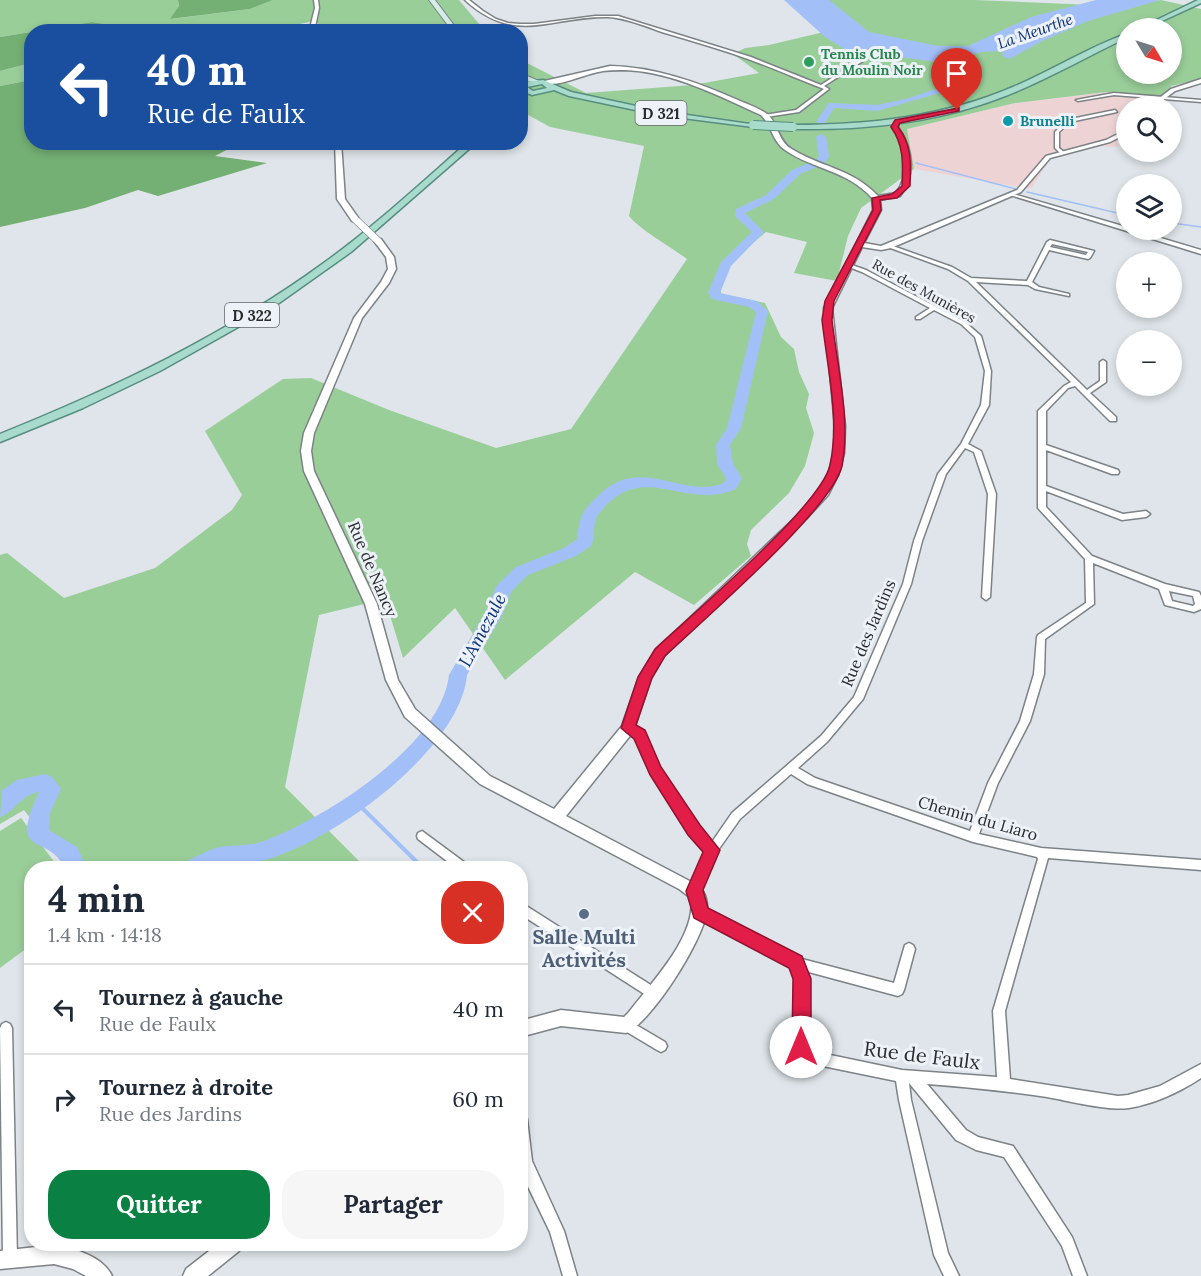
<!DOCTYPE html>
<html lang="fr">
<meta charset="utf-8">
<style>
body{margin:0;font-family:Lora,serif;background:#f6f6f7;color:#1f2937;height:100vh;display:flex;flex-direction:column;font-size:22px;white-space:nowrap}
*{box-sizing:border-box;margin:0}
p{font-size:20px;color:#747a83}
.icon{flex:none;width:33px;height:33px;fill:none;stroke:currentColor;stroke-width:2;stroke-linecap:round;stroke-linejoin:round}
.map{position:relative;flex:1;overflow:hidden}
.details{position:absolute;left:24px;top:861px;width:504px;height:390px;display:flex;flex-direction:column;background:#fff;border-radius:24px;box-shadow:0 3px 9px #0003}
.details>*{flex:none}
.top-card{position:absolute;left:24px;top:24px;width:504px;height:126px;border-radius:24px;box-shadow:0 3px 9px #0003;background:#1a4fa0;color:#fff;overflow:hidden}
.needle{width:39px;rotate:128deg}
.buttons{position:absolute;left:1116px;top:18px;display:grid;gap:12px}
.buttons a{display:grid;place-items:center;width:66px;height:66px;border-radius:50%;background:#fff;box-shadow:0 3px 9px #0003;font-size:30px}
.pin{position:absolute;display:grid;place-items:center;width:51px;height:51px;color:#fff;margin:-62px -26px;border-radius:50% 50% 50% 0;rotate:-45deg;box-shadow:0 0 6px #0007}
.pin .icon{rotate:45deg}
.me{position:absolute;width:66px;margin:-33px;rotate:0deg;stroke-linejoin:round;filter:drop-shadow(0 0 4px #0008)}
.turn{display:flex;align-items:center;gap:21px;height:126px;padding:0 24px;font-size:27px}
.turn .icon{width:78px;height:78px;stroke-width:2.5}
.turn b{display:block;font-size:42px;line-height:51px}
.round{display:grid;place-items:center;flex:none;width:63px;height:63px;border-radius:24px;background:#f6f6f7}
.head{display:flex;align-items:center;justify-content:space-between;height:102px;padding:0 24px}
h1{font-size:36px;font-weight:700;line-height:45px}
.button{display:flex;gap:12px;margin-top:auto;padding:12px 24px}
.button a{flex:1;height:69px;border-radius:24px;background:#0b8043;color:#fff;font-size:24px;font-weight:700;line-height:69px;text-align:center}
.button a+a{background:#f6f6f7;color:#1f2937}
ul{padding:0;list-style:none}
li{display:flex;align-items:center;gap:18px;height:90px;padding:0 24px;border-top:2px solid #e0e1e3}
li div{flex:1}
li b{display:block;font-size:22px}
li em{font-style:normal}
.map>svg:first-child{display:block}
.industrial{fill:#eed3d5}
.green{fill:#9ace99;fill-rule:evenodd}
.forest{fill:#74b074}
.water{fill:#a2c0f7}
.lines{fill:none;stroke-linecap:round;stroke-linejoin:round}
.stream-far1{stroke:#a2c0f7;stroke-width:1.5}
.stream{stroke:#a2c0f7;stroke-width:4}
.river{fill:#a2c0f7;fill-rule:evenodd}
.minor-casing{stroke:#7c8286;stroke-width:3}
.tertiary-casing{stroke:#7c8286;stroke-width:3}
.secondary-casing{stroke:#7c8286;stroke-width:2}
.primary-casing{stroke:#578e7f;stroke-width:3}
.minor{fill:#fff;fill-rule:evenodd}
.tertiary{fill:#fff;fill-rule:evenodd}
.secondary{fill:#d4ede6;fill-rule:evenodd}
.primary{fill:#a9dbcc;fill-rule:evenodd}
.tertiary-bridge-casing{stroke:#7c8286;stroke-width:8;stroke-linecap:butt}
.primary-bridge-casing{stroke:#578e7f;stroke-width:10;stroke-linecap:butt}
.tertiary-bridge{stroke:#fff;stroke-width:7}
.primary-bridge{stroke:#a9dbcc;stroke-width:8}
.route{fill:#e11d48;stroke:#92132f;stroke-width:1.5}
.leisure-dot{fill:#2e9e5b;stroke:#ecf2f7;stroke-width:2}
.culture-dot{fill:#0f9aa8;stroke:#ecf2f7;stroke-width:2}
.service-dot{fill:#5c6f8a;stroke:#ecf2f7;stroke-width:2}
.labels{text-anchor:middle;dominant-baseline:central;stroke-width:6;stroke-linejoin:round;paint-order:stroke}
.far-leisure-label{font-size:14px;font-weight:bold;fill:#27864d;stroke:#ecf2f7;text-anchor:start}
.far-culture-label{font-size:14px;font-weight:bold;fill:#0d838f;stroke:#ecf2f7;text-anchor:start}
.far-street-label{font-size:14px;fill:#2a2c2e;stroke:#ecf2f7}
.far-water-label{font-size:15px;font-style:italic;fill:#0a2e7b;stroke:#ecf2f7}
.shield{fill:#ecf2f7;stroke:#64676a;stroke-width:1.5}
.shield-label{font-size:15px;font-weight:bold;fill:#2a2c2e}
.street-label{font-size:16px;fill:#2a2c2e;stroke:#ecf2f7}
.water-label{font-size:18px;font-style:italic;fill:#0a2e7b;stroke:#ecf2f7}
.near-service-label{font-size:20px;font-weight:bold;fill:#4e5e75;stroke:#ecf2f7}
.near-street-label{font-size:20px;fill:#2a2c2e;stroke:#ecf2f7}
</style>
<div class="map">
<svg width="1201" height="1276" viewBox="0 0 1201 1276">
<rect width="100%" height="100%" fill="#dfe5ea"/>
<path class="industrial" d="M1106 92 1168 99 1159 106H1126V137L1117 142 1119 147 1096 146 1050 159 1031 189 914 169 907 129 1015 103Z"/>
<g class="green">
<path d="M0 0H178L179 6 171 19 250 9 273 0H459L485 31H322L323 26 313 21 269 31 141 32 143 30 92 22 0 37Z"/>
<path d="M802 0H975L1116 6 1161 0 1201 9V79L1171 86 1168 99 1106 92 1015 103 907 129 914 169 861 208 848 236 837 281 794 273 807 242 766 232 735 258 718 287 722 294 765 303 781 337 794 349 799 372 809 394 806 408 814 433 805 466 789 493 751 530 747 544 751 556 694 605 635 572 505 680 455 608 403 658 385 599 319 615 285 787 366 868H69L24 810 0 824V555L7 553 64 598 155 568 232 510 242 495 205 431 283 379 311 378 389 410 496 448 571 429 687 259C671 247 640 230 629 216L644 146 550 127 521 111V60L586 93 693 85 759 73 733 54 745 48 769 45 824 32ZM1126 28H1172V74H1126Z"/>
<path d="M31 63V80L0 86V71Z"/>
<path d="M21 818 59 868H32L31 945 0 968V831Z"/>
</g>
<g class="forest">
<path d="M178 0H273L250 9 170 19 179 6Z"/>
<path d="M92 22 144 30 32 32 31 63 0 71V37Z"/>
<path d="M31 80 32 142 240 143 215 156 267 163 158 196 138 190 85 208 0 227V86Z"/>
</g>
<path class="water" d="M784 0H829L869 32 938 46H968L1031 17 1096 0H1160L1088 21 1040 42 1010 59 1002 56 1003 51 981 52 967 57V66L846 50 825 37Z"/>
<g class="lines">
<g class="stream-far1">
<path d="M916 163 1016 189"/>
<path d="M1027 192 1126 215"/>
<path d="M1172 223 1201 227"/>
</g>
<path class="stream" d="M357 803 423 868"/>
<g class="river">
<path d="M951 52H957L964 61 979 69 965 78 957 88 877 111 834 108 824 124 816 122 829 103 877 105 906 99 951 84 959 74 968 69 958 65Z"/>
<path d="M821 134 826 137 829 156 824 164 800 174 774 199 745 213 764 232 731 266 720 293 757 301 768 311 741 428 730 445 733 464 742 478 736 489C682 512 642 457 598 515 592 523 596 537 591 546L576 556 528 575 511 592 503 614 467 675C460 751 330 844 261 861 237 868 209 868 184 868L187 861C198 856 209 849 221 847 234 845 249 846 261 842 323 820 441 746 449 675L485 613 497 585 516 567 564 548 577 539C580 516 581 512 598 496 640 453 681 500 724 483L726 478 717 464 716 445 727 428 756 312 749 307 712 299 708 293 721 262 752 232 735 216 736 209 766 195 792 170 816 160 819 156 816 137Z"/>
<path d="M45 774 52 777 61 789 50 813 49 830 77 847 87 868H65C48 832 7 860 39 792 20 795 16 811 0 817L2 790 17 780Z"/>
</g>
<defs>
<g id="minor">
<path d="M465 0H469L483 11 496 19 508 23 520 24H534L595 16H618L751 57 821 85 863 58 866 59 824 86 829 89 799 112 766 117 764 115 796 110 824 89C798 79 773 68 748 59 720 49 692 41 665 33 647 27 627 18 608 17 550 16 515 46 465 0Z"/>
<path d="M1114 93 1201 100V102L1114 95 1078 101 1076 100Z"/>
<path d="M1115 110 1117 112 1070 122 1059 132V148L1064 152 1060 153 1055 148V132L1066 120Z"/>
<path d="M1010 193 1126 227V230H1134L1201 250V254L1010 195Z"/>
<path d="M1050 240 1094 251 1090 258 1088 259 1049 250 1032 282 1039 287 1069 294V296L1035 289 1028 285 976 282 1087 390 1100 381V362L1103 360 1106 362V382L1090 393 1116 417V421H1110L1075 386 1068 388 1046 411V445L1118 470 1119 472 1118 474H1112L1046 450V486L1123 514 1146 511 1150 514 1146 517 1122 520 1046 491V507L1092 556 1165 584 1199 592 1201 596V609L1194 612 1165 605 1159 589 1093 563 1094 604 1045 639 1044 674 1030 721 998 783 979 834 1041 848 1201 860V870L1048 858 1005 1011 1010 1079 1118 1096 1128 1095 1160 1086 1201 1064V1078C1180 1092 1154 1104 1129 1108 1108 1111 1069 1101 1047 1097 1006 1091 968 1087 927 1084L966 1130 978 1137 1013 1146 1072 1237 1087 1276H1073L1062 1246 1004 1157 976 1150 956 1140 909 1083 911 1100 948 1253 959 1276H944L934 1255 899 1100 896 1081 813 1064 809 1062 797 1051 795 1047 796 979 792 967 696 916 694 912 696 908 700 907 704 908 798 958 894 983 905 945 909 943 913 945 915 949 904 990 902 994 898 996 805 971 808 979 807 1044 816 1052 902 1070 997 1077 993 1011 1038 859 1037 857 973 842 807 784 791 774 740 819 716 853 698 895 694 896 690 895 688 891 706 851 690 833 651 773 636 738 625 731 623 728 625 725 628 724 643 732 659 768 698 827 712 842 732 813 821 736 854 697 903 584 914 541 938 474 961 444 981 405 985 371 975 337 961 324 934 310 920 319H916V317L930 308 862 272 846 266 849 264 866 270 965 322 981 336 991 371 989 405 968 444 981 451 996 494 990 597 986 600 982 597 988 494 974 452 965 448 946 474 922 541 911 584 863 699 827 742 798 768 815 778 970 831 988 783 1020 721 1034 674 1037 637 1038 635 1086 603 1085 559 1038 508V411L1064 386 1071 382 968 281 948 269 885 246 890 245 952 267 971 278 1027 281 1047 242ZM1052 244 1088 252 1086 255 1050 247ZM1169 591 1193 596 1195 604 1193 606 1172 601Z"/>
<path d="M422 831 468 865 469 868H456L418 839 417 836 418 833Z"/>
<path d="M520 902 657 989 659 993 657 997 653 999 649 997 520 914Z"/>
<path d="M626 1019 665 1042 667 1046 665 1050 661 1052 657 1050 622 1029 620 1025 622 1021Z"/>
<path d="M6 1022 10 1024 12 1028 17 1258 15 1263 10 1265 5 1263 3 1258 0 1028 2 1024Z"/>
<path d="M520 1113 525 1114 527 1119 532 1161 564 1231 577 1276H563L550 1232 520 1170Z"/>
</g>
<g id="tertiary">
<path d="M314 0H318L319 8 314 32H309L315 8Z"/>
<path d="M610 66C655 67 697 82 738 100 747 104 759 108 767 114 778 123 778 140 790 148 819 167 852 168 878 196L896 193C911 174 905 146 892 127L895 121H899L898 127C913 148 916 176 900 196L880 200 881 210 864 243 881 246 1017 190 1046 156 1106 140 1126 130V134L1110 142 1050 158 1021 192 891 248 881 250 862 247 832 308 845 426 844 453 838 475 828 495 807 518 664 656 651 678 633 732 566 816 699 886C705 892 708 902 707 911 703 940 652 1022 626 1033L561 1026 520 1037V1021L561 1010 624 1017 629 1012C651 983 697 936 691 898L679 889 480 784 405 717 386 680 365 604 304 471 301 451 304 433 354 318 381 282 388 269 386 257 374 241 381 239 394 257 396 269 389 283 362 318 314 433 311 451 314 471 377 604 398 680 415 709 490 776 554 809 622 726 639 677 656 650 799 514 820 491 828 475 834 453 835 426 824 308 873 210 872 198C847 170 814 170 785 150 773 142 771 125 761 115 719 96 673 72 626 70 616 70 607 70 598 72 582 75 556 89 540 82Z"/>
<path d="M1201 79V83L1175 91 1155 106H1149L1171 89Z"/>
<path d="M335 142H341L345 199 359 219 358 221H352L337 199Z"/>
<path d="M218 1244H241L239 1251 208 1276H183L186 1269Z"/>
<path d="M54 1245C73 1248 103 1256 112 1276H86L73 1269 54 1264 0 1269V1251Z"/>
</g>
<g id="secondary">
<path d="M429 0H435L459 32H453Z"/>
<path d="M520 73 539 81 540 82 537 84 520 78Z"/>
</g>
<g id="primary">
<path d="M1198 0H1201V3L1147 28H1140Z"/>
<path d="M1126 34V38C1078 61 1031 89 980 105 919 125 856 130 793 129L789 127 793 125C869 125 943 117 1013 87 1051 71 1087 48 1126 34Z"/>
<path d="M543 80 571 92 659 111 757 125 753 127 659 115 569 96 554 90 532 95 520 90 523 82ZM542 84 547 88 533 91 527 87Z"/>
<path d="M468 142H477L351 252 272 308 160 371 83 408 0 442V434C112 389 223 336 321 265 373 228 420 184 468 142Z"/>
</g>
</defs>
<use href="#minor" class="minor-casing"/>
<use href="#tertiary" class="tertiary-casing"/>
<use href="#secondary" class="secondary-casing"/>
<use href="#primary" class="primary-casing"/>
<use href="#minor" class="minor"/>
<use href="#tertiary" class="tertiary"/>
<use href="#secondary" class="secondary"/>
<use href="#primary" class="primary"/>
<defs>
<path id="tertiary-bridge" d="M355 219 378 241"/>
<path id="primary-bridge" d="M753 125 793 127"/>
</defs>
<use href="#tertiary-bridge" class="tertiary-bridge-casing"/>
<use href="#primary-bridge" class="primary-bridge-casing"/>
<use href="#tertiary-bridge" class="tertiary-bridge"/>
<use href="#primary-bridge" class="primary-bridge"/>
</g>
<path class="route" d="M959 108V111L900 123 898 127C912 144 911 165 910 186L897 198 880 200 881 210 834 301 832 320C837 364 851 422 842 466 832 509 703 620 665 656L652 678 636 725 645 730 661 767 700 825 720 850 703 890 708 908 802 956 811 979V1047L808 1053 801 1056 795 1053 792 1047 793 979 789 968 694 918 686 891 703 852 688 835 650 775 634 739 621 728 638 677 655 649C691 615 822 505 830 465 840 419 827 366 822 320L825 301 873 210 872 198 892 194 902 186C903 164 904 145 891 127L895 120Z"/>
<circle class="leisure-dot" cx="809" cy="62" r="6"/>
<circle class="culture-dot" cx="1008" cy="121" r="6"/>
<circle class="service-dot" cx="584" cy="914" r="6"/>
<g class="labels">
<g class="far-leisure-label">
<text x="821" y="54">Tennis Club<tspan x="821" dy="16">du Moulin Noir</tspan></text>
</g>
<g class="far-culture-label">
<text x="1020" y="121">Brunelli</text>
</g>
<g class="far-street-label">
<text transform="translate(924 291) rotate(29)">Rue des Munières</text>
</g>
<g class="far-water-label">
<text transform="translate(1035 31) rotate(-19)">La Meurthe</text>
</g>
<g class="shield">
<rect x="635.5" y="101" width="51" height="24" rx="4.5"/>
<rect x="225" y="303" width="54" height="24" rx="4.5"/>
</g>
<g class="shield-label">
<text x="661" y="113">D 321</text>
<text x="252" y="315">D 322</text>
</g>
<g class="street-label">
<text transform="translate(373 569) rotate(67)">Rue de Nancy</text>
<text transform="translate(868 633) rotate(-67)">Rue des Jardins</text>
<text transform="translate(978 818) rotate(16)">Chemin du Liaro</text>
</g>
<g class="water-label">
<text transform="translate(482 630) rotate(-62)">L'Amezule</text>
</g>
<g class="near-service-label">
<text x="584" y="936">Salle Multi<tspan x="584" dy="23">Activités</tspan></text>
</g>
<g class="near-street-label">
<text transform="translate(922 1055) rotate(7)">Rue de Faulx</text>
</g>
</g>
</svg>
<div class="buttons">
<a><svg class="needle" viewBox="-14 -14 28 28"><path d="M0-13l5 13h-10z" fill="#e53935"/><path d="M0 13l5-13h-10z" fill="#747a83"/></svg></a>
<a><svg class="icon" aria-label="search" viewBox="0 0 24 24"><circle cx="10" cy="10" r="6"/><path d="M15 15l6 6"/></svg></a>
<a><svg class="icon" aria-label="layers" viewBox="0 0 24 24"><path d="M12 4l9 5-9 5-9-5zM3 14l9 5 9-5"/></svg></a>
<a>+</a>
<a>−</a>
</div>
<div class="pin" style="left:957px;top:110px;background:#d93025"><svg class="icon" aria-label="arrive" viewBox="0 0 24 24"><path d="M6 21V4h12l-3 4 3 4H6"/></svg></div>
<svg class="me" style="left:801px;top:1047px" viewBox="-20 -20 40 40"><circle r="19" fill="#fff"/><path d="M0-13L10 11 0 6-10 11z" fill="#e11d48"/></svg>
<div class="top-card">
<div class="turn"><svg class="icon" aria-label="left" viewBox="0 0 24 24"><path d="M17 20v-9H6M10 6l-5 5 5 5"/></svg><div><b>40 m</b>Rue de Faulx</div></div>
</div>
<section class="details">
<div class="head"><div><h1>4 min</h1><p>1.4 km · 14:18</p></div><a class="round" style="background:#d93025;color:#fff"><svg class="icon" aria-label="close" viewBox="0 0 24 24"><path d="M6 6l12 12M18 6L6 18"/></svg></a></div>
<ul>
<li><svg class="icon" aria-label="left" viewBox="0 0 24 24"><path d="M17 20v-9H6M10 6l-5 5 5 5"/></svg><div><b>Tournez à gauche</b><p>Rue de Faulx</p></div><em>40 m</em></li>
<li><svg class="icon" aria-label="right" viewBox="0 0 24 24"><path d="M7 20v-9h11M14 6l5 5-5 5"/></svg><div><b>Tournez à droite</b><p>Rue des Jardins</p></div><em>60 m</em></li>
</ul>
<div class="button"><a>Quitter</a><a>Partager</a></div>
</section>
</div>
